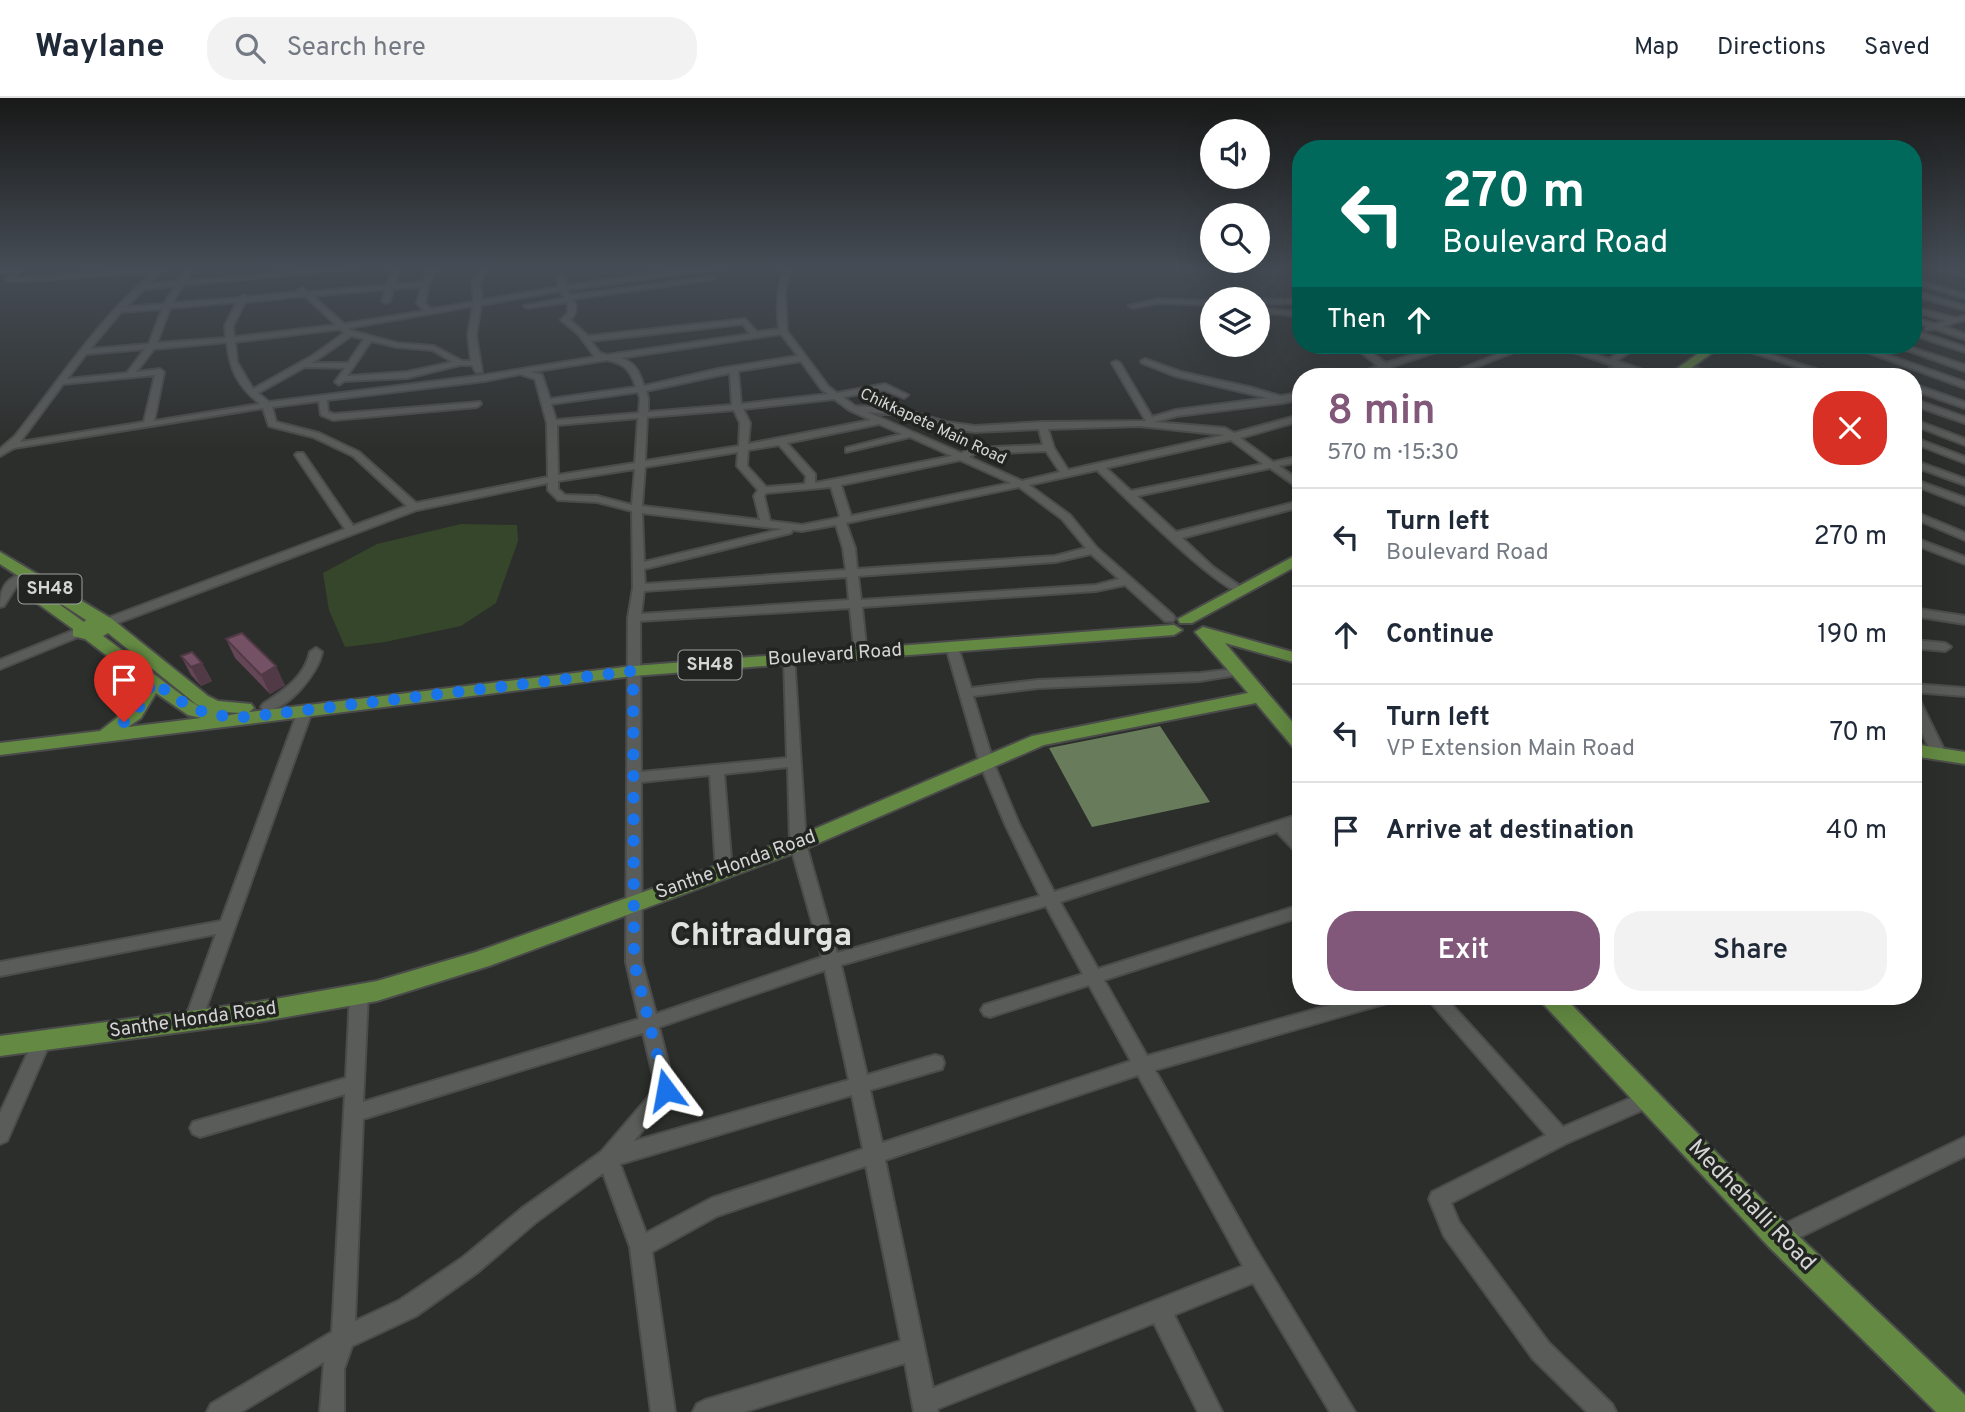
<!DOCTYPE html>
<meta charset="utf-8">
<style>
body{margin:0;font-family:Overpass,sans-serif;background:#f2f2f3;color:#1f2937;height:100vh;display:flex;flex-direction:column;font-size:26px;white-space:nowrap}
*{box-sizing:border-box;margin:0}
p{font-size:23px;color:#747a83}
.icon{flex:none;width:38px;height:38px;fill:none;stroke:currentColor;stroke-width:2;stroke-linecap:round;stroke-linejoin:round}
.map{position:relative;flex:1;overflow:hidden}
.details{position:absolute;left:1292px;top:270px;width:630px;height:637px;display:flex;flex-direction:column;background:#fff;border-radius:28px;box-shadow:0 7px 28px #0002}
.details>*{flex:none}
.banner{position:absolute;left:1292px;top:42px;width:630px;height:214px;border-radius:28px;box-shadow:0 7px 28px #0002;background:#00695c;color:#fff;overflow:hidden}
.fabs{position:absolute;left:1200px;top:21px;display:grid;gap:14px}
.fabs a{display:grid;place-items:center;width:70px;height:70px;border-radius:50%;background:#fff;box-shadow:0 7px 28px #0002;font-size:35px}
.pin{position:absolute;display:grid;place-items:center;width:60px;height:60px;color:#fff;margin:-72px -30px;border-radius:50% 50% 50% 0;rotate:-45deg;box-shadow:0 0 7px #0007}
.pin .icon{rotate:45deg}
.me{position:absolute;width:77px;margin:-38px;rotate:347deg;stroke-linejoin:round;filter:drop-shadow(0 0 5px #0008)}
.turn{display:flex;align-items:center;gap:24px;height:147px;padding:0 35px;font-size:32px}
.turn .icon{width:91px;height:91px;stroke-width:2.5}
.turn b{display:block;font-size:49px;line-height:60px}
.then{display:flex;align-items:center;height:66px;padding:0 35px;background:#0003;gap:14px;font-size:26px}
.round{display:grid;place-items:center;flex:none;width:74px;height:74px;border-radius:28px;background:#f2f2f3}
.headline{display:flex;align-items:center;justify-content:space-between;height:119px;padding:0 35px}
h1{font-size:42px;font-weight:600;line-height:52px;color:#81577a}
.cta{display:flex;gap:14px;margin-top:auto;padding:14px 35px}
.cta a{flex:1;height:80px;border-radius:28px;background:#81577a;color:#fff;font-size:28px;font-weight:600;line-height:80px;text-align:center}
.cta a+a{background:#f2f2f3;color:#1f2937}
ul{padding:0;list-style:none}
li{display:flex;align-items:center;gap:21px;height:98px;padding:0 35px;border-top:2px solid #e0e1e3}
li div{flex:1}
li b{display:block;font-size:26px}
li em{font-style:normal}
header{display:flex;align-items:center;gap:42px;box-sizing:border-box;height:98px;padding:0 35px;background:#fff;border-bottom:2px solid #e0e1e3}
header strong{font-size:33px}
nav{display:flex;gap:38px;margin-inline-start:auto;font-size:24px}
.search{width:490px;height:63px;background:#f2f2f3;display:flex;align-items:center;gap:18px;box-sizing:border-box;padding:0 24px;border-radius:28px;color:#747a83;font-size:26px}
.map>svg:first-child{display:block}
.green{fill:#36462b}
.water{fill:#687b5b}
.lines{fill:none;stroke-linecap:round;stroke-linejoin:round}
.minor-casing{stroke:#4a4b4a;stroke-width:4}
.major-casing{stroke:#4a4b4a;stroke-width:4}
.minor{fill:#5a5c59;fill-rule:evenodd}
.major{fill:#638942;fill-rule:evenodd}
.wall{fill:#644656}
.shaded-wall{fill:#513946}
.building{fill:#745164;stroke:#513946;stroke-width:2}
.route{stroke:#1a73e8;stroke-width:12;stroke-dasharray:0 21.6}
.labels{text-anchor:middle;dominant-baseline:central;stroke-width:7;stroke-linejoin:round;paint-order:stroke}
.far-street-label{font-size:16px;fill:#d4d5d4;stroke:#222421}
.shield{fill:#222421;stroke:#9fa09e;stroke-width:2}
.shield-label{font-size:18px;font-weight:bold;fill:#d4d5d4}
.street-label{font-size:19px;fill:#d4d5d4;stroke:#222421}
.near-street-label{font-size:23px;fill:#d4d5d4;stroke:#222421}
.town-label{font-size:33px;font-weight:bold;fill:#e0e2df;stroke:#222421}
</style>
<header>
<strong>Waylane</strong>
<div class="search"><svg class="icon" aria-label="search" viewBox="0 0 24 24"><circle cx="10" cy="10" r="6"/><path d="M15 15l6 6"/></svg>Search here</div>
<nav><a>Map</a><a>Directions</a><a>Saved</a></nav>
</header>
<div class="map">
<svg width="1965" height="1314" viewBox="0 0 1965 1314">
<rect width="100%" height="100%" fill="#2c2e2b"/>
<path class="green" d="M461 426 517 427 518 443 496 505 461 528 385 544 345 549 329 512 323 475 377 446Z"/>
<path class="water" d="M1160 628 1210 704 1092 729 1049 650Z"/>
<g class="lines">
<defs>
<g id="minor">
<path d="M23 170 16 180 167 170 149 186 178 183 187 170H193L186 183 341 170H363L183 187 172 205 239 200 243 197 247 199 300 194 298 192 302 190 308 194 387 187 393 170H399L395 186 422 184 430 170H436L429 186 425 205 431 211 474 204 472 185 482 170H488L480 185 482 202 558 189V180L562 178 566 180 565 188 674 172 724 170 567 192 570 197 711 179 715 181 573 201C578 209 577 215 570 222L588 238 745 221 757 234 779 231C777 210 776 190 785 170H791L785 193 787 233 828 288 837 295 885 286 908 297 904 300 884 292 843 299 855 308 902 311 946 324 975 328 1042 324 1146 323 1112 265 1116 263 1120 265 1152 319 1176 312 1268 300 1175 278 1142 265 1141 263 1145 261 1181 274 1249 289 1280 298 1300 295V301L1283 305 1177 318 1154 324 1225 330 1234 335 1300 317V323L1240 340 1273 364 1300 358V364L1279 368 1300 383V391L1270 370 1137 398 1176 434 1300 403V409L1182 440 1213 469 1244 491V495C1223 498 1118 392 1097 372L1029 387 1070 417 1097 450 1173 517 1175 520 1173 523H1165L1125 487 1096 493 862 509 866 548 860 552 854 548 850 510 640 523 641 674 787 660 784 560 790 556 794 557 806 746 837 855 1040 798 1005 726 980 666 946 549 948 546 952 545 958 549 971 590 1038 582 1200 575 1242 570 1243 573 1242 576 1200 583 1038 590 973 598 994 666 1019 726 1054 794 1300 716V726L1291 729 1300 740V754L1295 753 1277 734 1060 804 1098 871 1300 807V819L1104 882 1147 958 1363 898H1396L1393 903 1387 905 1155 972 1254 1148 1355 1314H1330L1253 1185 1174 1217 1222 1314H1198L1154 1225 937 1311 938 1314H914L905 1265 744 1314H693L697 1306 705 1302 901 1243 866 1068 717 1118 652 1154 675 1314H651L630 1149 603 1075 535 1125 478 1174 416 1218 352 1248 344 1271V1314H320L324 1264 241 1314H207L211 1306 332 1234 345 996 200 1039 193 1036 190 1030 193 1024 346 980 350 896 353 891 359 889 365 891 368 896 363 1004 639 921 626 864 628 520 633 490 632 413 597 404 558 402 548 392V385L417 412 110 528H102L100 525 102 522 345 431 295 357 297 355H303L353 428 407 408 353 358 313 339 269 328 263 310 14 350 0 358V351L15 338C59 283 99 219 153 175L10 184 6 182 13 174 0 175V171ZM175 188 164 206 126 209 144 191ZM421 189 417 205 424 213 344 226 313 198 386 191 382 203 386 205 390 203 393 191ZM560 193 565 200 524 208 528 210 568 204V215L561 222 579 237 595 259 485 277 269 304 258 295 305 269 345 270 335 284 339 287 344 283 407 280 460 267H472L476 274H482L476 237 481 207ZM305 198 336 227 234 239 233 228 245 204ZM237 204 225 228 226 240 157 245 170 210ZM473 208 468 237 471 263H462L434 248 397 245 352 233 348 230ZM162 211 149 246 90 251 121 214ZM743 226 750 236 607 257 600 255 591 243ZM340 231 344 235 312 258 253 291 237 264 235 244ZM781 236 798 258 718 271 644 288C639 274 635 264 620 260ZM351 238 364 241 348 265H312ZM371 243 397 249 432 252 453 264 407 274 347 278ZM227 244C230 273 238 288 260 306L154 323 164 274 160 271 136 274 154 251ZM145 251 127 275 67 281 86 256ZM607 262C626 266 630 272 636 289L550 301 542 277 531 274ZM801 263 822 292 828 296 741 306 738 273ZM730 275 732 307 648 314V300L646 293ZM520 276 535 281 547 325 548 379 416 405 359 354 319 335 276 324 272 309 319 303 321 317 333 322 477 309 481 306 480 304 334 316 328 314 327 302 485 283ZM155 277 144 324 20 344 63 286ZM638 294 640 300 639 315 556 322 551 306ZM834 301 849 312 871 322 748 346 750 325 743 311ZM734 312 740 325 739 348 645 363 647 319ZM867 314 901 317 945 330 975 334 1039 331 1043 347 973 350 961 355ZM638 320 635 365 558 377 557 327ZM879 326 902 336 846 350V354L910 339 952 358 815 385V376L787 345ZM1139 328 1225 337 1068 372 1054 350 1048 331ZM1231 342 1263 366 1131 393 1106 370ZM779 347 806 378 805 386 766 389 747 368 748 352ZM1046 353 1060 374 1022 383 969 359 975 356ZM738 354 737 368 758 392 754 398 760 422 642 408 645 369ZM960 362 1011 385 851 418 841 387ZM635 371 632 407 597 398 565 397 558 391V383ZM831 389 840 418 838 420 802 427 770 423 764 398 766 395ZM1019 389 1062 421 1086 450 1055 458 857 471 855 450 846 425ZM642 415 782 431 644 464ZM836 427 843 450 846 472 645 486 644 471 791 435 792 432 802 433ZM1091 456 1119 481 1096 487 861 502 858 478 1055 464ZM847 479 849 502 641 516 644 493ZM788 669 790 746 822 859 656 916 642 864 641 684 710 677 716 773 718 777H730L732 773 724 676ZM1046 808 1083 876 984 907 981 912 984 917 990 919 1089 887 1131 963 882 1045 870 992 942 971 944 965 942 959 935 957 867 977 841 867ZM825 872 849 982 634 1043 675 992 659 929ZM643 935 656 990 601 1054 521 1111 462 1160 400 1202 355 1223 363 1021ZM1138 977 1243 1168 933 1290 885 1062ZM852 997 863 1051 712 1100 646 1135 620 1066Z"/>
<path d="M1934 170H1943L1965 175V179Z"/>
<path d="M1913 181 1965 196V200L1913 185Z"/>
<path d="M1925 196 1965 208V212L1922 200V196Z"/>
<path d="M1158 201 1213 203V207L1158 205 1133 210 1129 208Z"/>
<path d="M1300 201V205L1258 206V202Z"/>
<path d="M1913 209 1955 220 1965 218V222L1943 228 1965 236V241L1935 231 1925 232 1927 228 1913 223V219L1935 226 1946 223 1913 213Z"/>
<path d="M1258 210 1300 214V218L1258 214Z"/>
<path d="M1913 232 1965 249V254L1913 237Z"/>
<path d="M1352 247H1361L1386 265 1445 247H1456L1391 269 1401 278H1392L1383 272 1363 278H1351L1378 268Z"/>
<path d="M1520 247H1531L1454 278H1443Z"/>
<path d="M1554 247H1565L1609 261 1630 247H1639L1617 263 1660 278H1648L1622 270 1606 278H1596L1614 268Z"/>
<path d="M1729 247H1741L1837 278H1825Z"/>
<path d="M1848 247H1859L1965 284V290Z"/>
<path d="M1893 247H1904L1965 267V273Z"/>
<path d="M1684 266 1715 276 1716 278H1704L1681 271 1680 269Z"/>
<path d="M1913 286 1965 304V310L1913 292Z"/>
<path d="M1913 301 1965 319V325L1913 307Z"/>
<path d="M1913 321 1965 341V347L1913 327Z"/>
<path d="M1913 339 1965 359V365L1913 345Z"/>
<path d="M1913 362 1965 381V387L1913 368Z"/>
<path d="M1913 381 1965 400V407L1913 387Z"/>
<path d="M1913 413 1965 435V442L1913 420Z"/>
<path d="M1913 439 1965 459V466L1913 446Z"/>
<path d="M28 474 34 477 19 484 4 508 0 509C0 487 8 479 28 474Z"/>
<path d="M1913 510 1965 518V526L1913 518Z"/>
<path d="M79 530 83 531 85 534 83 537 0 571V562Z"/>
<path d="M1913 542 1945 545 1951 549 1945 553 1913 550Z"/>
<path d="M316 550 322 554C319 574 286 616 263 612L261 609 263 606C283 593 305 579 310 554Z"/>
<path d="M1913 586 1965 590V598L1913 594Z"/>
<path d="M1913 599 1920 603 1946 656 1944 659H1934L1932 656 1913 616Z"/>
<path d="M305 609 312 613 200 927 194 929 188 927 185 922 216 836 0 878V864L221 823 298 613Z"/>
<path d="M1425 898H1444L1563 1029 1647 993 1654 995 1656 1001 1654 1007 1567 1045 1451 1105 1459 1124 1549 1245 1612 1306 1616 1314H1587L1533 1261 1444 1138 1429 1101 1432 1094 1546 1037Z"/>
<path d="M42 934 48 937 51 942 7 1043 0 1046V1015L36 937Z"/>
<path d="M1965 1039V1058L1786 1146 1779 1149 1772 1146 1769 1139 1772 1132Z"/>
</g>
<g id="major">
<path d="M1710 247H1723L1680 278H1667Z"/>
<path d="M0 454 112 521 208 598 218 603 251 606 254 610 249 614 633 568 1174 527 1182 532 1174 537 633 578 0 657V645L100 633 127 612 143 585 85 541 73 538V531L23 495V489H35L84 524 86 522 0 466ZM108 535 196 606 202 609H200L187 601 103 538ZM156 595 188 617 201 620 128 629 141 620ZM222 614 242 615 224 618Z"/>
<path d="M1300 455V466L1192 525H1180L1178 521Z"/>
<path d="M1203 529 1300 556V566L1225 545 1300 633V651L1293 649 1256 605 1044 647 805 751 489 868 377 903 258 924 0 958V938L258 904 377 883 476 854 791 741 1032 638 1248 595 1195 534Z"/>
<path d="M1913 646 1965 654V666L1913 658Z"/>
<path d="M1536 898H1563L1789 1129 1965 1297V1314H1936L1769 1149Z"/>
</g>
</defs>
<use href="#minor" class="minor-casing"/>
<use href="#major" class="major-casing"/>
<use href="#minor" class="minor"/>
<use href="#major" class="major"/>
</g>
<g class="wall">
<path d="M226 541 285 587 270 596 235 560Z"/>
<path d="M181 558 202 565 212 583 201 588 191 577Z"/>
</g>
<g class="shaded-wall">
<path d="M202 565 212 583 201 588 191 569Z"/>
<path d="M276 568 285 587 270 596 261 577Z"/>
</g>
<g class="building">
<path d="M242 535 276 568 261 577 226 541Z"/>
<path d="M192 554 202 565 191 569 181 558Z"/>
</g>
<linearGradient id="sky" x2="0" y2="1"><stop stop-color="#181918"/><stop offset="0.48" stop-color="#454c55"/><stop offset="1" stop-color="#454c55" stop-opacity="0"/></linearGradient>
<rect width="1965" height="353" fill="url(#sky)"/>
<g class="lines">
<path class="route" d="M124 624 140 608 153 583C188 610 202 619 247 619L633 573 634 864 666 992"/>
</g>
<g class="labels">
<g class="far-street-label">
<text transform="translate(933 329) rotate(25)">Chikkapete Main Road</text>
</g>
<g class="shield">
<rect x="18.5" y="476.5" width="63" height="29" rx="5"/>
<rect x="678.5" y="552.5" width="63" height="29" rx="5"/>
</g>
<g class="shield-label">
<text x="50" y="491">SH48</text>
<text x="710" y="567">SH48</text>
</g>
<g class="street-label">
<text transform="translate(835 557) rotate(-4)">Boulevard Road</text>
<text transform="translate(736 767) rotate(-20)">Santhe Honda Road</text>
<text transform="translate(193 922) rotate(-8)">Santhe Honda Road</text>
</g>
<g class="near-street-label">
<text transform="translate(1751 1108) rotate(46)">Medhehalli Road</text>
</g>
<g class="town-label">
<text x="761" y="839">Chitradurga</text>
</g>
</g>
</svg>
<div class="fabs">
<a><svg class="icon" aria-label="sound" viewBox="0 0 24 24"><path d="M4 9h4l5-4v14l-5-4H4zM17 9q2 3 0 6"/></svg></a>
<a><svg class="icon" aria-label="search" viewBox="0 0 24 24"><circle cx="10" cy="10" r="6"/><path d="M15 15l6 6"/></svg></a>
<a><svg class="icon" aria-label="layers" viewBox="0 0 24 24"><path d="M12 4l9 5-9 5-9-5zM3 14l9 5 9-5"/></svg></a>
</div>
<div class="pin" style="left:124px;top:624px;background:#d93025"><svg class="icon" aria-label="arrive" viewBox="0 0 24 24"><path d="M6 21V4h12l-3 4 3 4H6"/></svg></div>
<svg class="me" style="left:666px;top:992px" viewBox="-20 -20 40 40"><path d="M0-17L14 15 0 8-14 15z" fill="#1a73e8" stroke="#fff" stroke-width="4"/></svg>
<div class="banner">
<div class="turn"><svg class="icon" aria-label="left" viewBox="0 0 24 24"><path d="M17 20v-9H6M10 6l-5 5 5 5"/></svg><div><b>270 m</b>Boulevard Road</div></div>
<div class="then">Then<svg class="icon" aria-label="ahead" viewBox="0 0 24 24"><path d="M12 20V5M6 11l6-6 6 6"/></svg></div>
</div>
<section class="details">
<div class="headline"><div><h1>8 min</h1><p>570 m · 15:30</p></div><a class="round" style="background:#d93025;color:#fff"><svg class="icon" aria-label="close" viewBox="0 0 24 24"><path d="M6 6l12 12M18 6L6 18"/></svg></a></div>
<ul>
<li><svg class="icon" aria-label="left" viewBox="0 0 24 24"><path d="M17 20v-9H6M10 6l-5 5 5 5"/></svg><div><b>Turn left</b><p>Boulevard Road</p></div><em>270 m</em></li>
<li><svg class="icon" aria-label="ahead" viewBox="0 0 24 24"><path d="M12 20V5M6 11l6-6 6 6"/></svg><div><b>Continue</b></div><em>190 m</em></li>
<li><svg class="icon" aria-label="left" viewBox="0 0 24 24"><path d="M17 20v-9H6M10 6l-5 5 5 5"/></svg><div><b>Turn left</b><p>VP Extension Main Road</p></div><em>70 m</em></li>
<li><svg class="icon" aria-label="arrive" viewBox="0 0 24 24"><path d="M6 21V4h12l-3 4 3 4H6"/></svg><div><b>Arrive at destination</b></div><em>40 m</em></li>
</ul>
<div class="cta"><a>Exit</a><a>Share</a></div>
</section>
</div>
